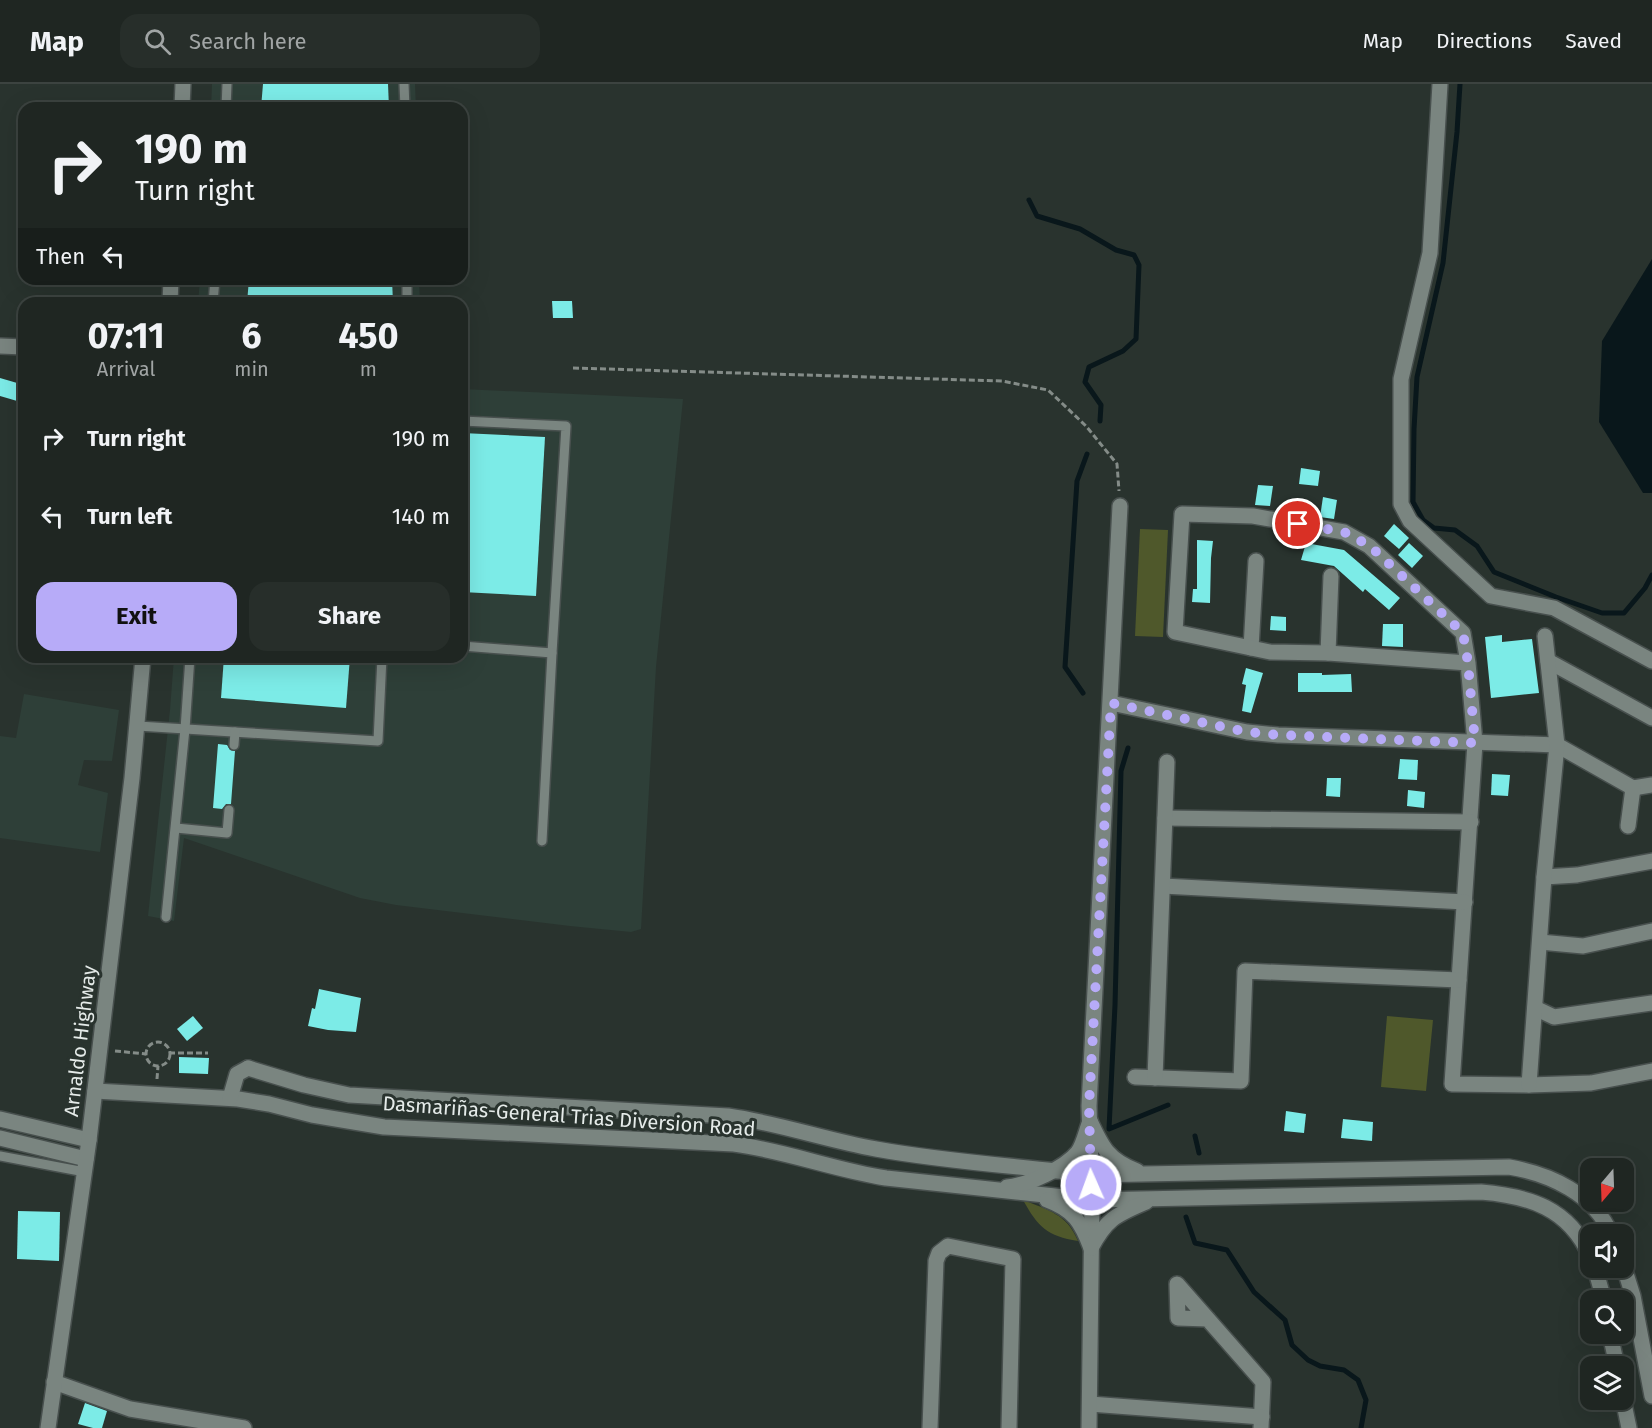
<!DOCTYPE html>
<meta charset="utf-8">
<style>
body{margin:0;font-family:"Fira Sans",sans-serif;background:#272e2a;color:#f1f3f6;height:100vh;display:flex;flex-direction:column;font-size:22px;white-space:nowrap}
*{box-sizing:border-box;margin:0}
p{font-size:20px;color:#a1a5a5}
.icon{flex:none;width:33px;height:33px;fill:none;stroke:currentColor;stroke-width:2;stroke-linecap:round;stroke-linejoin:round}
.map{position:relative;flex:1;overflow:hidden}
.side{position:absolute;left:18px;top:213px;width:450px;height:366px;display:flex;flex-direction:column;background:#1f2622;border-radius:18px;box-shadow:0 6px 24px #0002,0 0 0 2px #3c4340}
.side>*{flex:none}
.hud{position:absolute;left:18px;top:18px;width:450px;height:183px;border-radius:18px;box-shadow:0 6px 24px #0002,0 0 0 2px #3c4340;background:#1f2622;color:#f1f3f6;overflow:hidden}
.needle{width:39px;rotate:199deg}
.buttons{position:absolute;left:1580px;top:1074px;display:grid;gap:12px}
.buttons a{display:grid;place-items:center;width:54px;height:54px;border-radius:12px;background:#1f2622;box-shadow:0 6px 24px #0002,0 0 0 2px #3c4340;font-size:30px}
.pin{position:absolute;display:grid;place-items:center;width:51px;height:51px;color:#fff;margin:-26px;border:3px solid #fff;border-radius:50%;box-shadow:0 2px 6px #0007}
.me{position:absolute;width:66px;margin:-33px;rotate:358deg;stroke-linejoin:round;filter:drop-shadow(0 0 4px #0008)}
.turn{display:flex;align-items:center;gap:21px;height:126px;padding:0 18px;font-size:27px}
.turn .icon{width:78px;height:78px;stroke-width:2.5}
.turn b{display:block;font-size:42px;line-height:51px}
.then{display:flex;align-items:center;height:57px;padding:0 18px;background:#0003;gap:12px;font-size:22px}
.eta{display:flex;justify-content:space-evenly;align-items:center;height:102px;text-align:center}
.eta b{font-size:36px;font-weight:700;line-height:42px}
.button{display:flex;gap:12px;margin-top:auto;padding:12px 18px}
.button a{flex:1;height:69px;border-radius:18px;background:#b7abf8;color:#111;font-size:24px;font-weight:700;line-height:69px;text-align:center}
.button a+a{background:#272e2a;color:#f1f3f6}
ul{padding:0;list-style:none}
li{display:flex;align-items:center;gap:18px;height:78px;padding:0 18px}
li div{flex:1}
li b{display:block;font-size:22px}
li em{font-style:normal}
header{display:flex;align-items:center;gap:36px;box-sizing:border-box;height:84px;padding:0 30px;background:#1f2622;border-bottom:2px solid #3c4340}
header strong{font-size:28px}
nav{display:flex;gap:33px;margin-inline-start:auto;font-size:21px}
.search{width:420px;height:54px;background:#272e2a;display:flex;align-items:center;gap:15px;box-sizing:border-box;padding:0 21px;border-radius:18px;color:#a1a5a5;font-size:22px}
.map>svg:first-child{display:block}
.built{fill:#2e3f38}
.green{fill:#4f582b}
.water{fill:#09171b}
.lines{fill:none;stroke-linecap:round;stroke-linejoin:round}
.stream{stroke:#09171b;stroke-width:5}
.building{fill:#7cebe7}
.lane-casing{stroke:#48504e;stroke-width:12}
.street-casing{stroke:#48504e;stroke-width:18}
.secondary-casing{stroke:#48504e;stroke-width:18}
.path{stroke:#848c88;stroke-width:3;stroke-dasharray:6 3;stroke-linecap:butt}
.lane{stroke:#7a8580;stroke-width:9}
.street{stroke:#7a8580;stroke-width:15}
.secondary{stroke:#7a8580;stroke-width:15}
.route{stroke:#b7abf8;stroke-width:10;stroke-dasharray:0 18}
.labels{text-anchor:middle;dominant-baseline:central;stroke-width:6;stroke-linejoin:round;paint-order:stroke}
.street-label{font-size:20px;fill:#e5ebe9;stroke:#29332e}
</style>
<header>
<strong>Map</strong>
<div class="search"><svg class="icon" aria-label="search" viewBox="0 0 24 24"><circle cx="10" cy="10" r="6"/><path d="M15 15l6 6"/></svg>Search here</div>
<nav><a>Map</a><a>Directions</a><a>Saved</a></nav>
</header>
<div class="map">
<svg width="1652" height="1344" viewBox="0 0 1652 1344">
<rect width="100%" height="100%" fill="#29332e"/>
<g class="built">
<path d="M212 0H415L416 24H211Z"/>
<path d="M200 195H419L420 219H198Z"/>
<path d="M462 305 683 315 656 583 641 845 631 848 570 842 396 821 360 814 184 754 174 837 148 832 170 626 174 573H462Z"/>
<path d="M24 610 119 626 112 677 84 676 78 701 108 709 100 768 0 754V652L16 654Z"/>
</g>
<g class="green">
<path d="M1140 445 1168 446 1163 553 1135 552Z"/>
<path d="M1387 932 1433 936 1426 1007 1381 1003Z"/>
<path d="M1023 1116C1048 1126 1067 1130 1078 1157 1047 1152 1038 1143 1023 1116Z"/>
</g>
<path class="water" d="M1652 175V409H1643L1599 338 1602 257Z"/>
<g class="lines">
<g class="stream">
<path d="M1460 0 1457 48 1443 179 1417 293 1414 345 1413 418 1423 436 1434 444 1455 446 1477 462 1494 488 1556 513 1602 529H1624L1645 504 1652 491"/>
<path d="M1029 116 1037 132 1080 145 1116 166 1134 171 1139 181 1136 255 1123 267 1089 283 1085 298 1101 321 1100 337"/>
<path d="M1083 609 1065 583 1077 397 1087 370"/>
<path d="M1128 664 1121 687 1115 921 1109 1045 1168 1021"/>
<path d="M1195 1052 1199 1069"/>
<path d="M1186 1133 1195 1159 1227 1166 1254 1208 1285 1236 1292 1261 1308 1276 1320 1282 1344 1286 1358 1296 1366 1316 1361 1344"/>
</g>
</g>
<g class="building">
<path d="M263 0H388L389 24H261Z"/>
<path d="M249 195H392L393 219H247Z"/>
<path d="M552 217H572L573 234H553Z"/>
<path d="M0 294 24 301V319L0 312Z"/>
<path d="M462 349 545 353 536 512 462 508Z"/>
<path d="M1301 384 1320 387 1318 402 1299 400Z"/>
<path d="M1258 401 1273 402 1270 422 1255 421Z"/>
<path d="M1323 413 1337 416 1334 435 1320 433Z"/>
<path d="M1394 440 1409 454 1399 465 1384 452Z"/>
<path d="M1197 456 1213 457 1211 474 1210 519 1192 518 1193 505H1197Z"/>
<path d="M1306 459 1344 466 1400 514 1389 526 1365 505 1363 508 1334 482 1301 476Z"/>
<path d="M1409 459 1423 472 1412 484 1398 471Z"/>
<path d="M1271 532 1286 533V547L1270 546Z"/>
<path d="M1383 540H1403V563L1382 562Z"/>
<path d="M1502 551V558L1532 555 1539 609 1491 614 1485 553Z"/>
<path d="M224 573H350L346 624 221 614Z"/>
<path d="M1246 584 1263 589 1251 629 1242 627 1246 601 1242 600Z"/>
<path d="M1298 589H1322V591L1351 590 1352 608H1298Z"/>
<path d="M218 660 227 661 230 666 235 667 231 720H226L222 725 213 724Z"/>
<path d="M1400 675 1418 676 1417 696 1398 695Z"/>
<path d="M1492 690 1510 691 1508 712 1491 711Z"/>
<path d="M1327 694H1341L1340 713 1326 712Z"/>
<path d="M1408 706 1425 708 1424 724 1407 722Z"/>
<path d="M319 905 361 914 356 948 328 946 308 942 312 924 315 925Z"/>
<path d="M193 932 203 944 187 957 177 945Z"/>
<path d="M179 973 209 974 208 990 179 989Z"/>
<path d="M1286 1027 1306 1030 1304 1049 1284 1047Z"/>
<path d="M1343 1035 1373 1038 1372 1057 1341 1054Z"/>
<path d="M18 1127 60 1128 59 1177 17 1175Z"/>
<path d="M85 1319 107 1327 102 1344H93L78 1340Z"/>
</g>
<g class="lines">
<defs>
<g id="lane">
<path d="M404 0 405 24"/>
<path d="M226 24 227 0"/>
<path d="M407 195V219"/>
<path d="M213 219 215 195"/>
<path d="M462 337 566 342 552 569 462 562"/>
<path d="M138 642 378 657 382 573"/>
<path d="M234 661 235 648"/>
<path d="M176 744 227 749 229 726"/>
<path d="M542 757 552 569"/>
<path d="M166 833 185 645 190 573"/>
<path d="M0 1072 85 1088"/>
</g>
<g id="street">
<path d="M1440 0 1430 169 1401 295V420L1410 437 1491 512 1554 524 1652 577"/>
<path d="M1251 564 1256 477"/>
<path d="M1328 569 1331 492"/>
<path d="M1548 577 1652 634"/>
<path d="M1468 579 1328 569 1270 568 1175 548 1182 430 1253 432 1344 448 1369 462 1463 549 1468 579 1475 659 1452 1000 1529 1001 1591 999 1652 987"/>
<path d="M1111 619 1247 648 1278 651 1557 661 1633 704 1652 701"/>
<path d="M1165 734 1471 738"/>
<path d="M1628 742 1633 704"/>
<path d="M1544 793 1577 791 1652 777"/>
<path d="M1163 802 1465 818"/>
<path d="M1540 858 1583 862 1652 847"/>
<path d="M1535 924 1554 933 1652 919"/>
<path d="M248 984 304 1001 349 1011 728 1032C778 1039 826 1056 876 1065 947 1078 1020 1082 1091 1091"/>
<path d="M1135 993 1241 997 1245 887 1459 896"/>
<path d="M1155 994 1167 678"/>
<path d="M1529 1001 1544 793 1557 661 1545 552"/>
<path d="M0 1035 89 1056"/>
<path d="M0 1054 86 1075"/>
<path d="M1208 1235 1178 1234 1177 1200 1263 1298 1261 1344"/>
<path d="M54 1298 130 1325 244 1344"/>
<path d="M1090 1320 1262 1333"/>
<path d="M930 1344 936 1177 939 1169 948 1162 1013 1175 1009 1344"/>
<path d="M1089 1344 1092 1116 1089 1022 1120 422"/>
</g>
<g id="secondary">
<path d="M182 24 183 0"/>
<path d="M170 219 171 195"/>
<path d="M0 262 24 263"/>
<path d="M95 1007 238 1015 269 1020 312 1031 384 1043 734 1060C786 1067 835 1086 886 1094L1092 1116 1481 1108C1529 1112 1569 1124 1590 1172"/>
<path d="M230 1014 237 990 248 984"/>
<path d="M1090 1037C1102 1063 1108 1076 1137 1087"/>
<path d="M1091 1091 1509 1083C1550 1090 1594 1110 1611 1150"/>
<path d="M1007 1103C1028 1101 1065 1084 1078 1068 1084 1059 1086 1047 1090 1037"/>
<path d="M1047 1116C1074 1126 1081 1138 1091 1164"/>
<path d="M1091 1164C1107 1134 1116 1131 1146 1118"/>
<path d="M1623 1180 1633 1212 1652 1312"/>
<path d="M1595 1184 1604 1216"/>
<path d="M1610 1250 1617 1282"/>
<path d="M1623 1315 1629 1344"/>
<path d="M48 1344 89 1056 132 694 143 573"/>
</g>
</defs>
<use href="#lane" class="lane-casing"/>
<use href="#street" class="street-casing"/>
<use href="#secondary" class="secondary-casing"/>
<g class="path">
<path d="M573 284 1002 297 1048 306 1086 342 1117 380 1119 407"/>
<circle cx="158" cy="970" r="12"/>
<path d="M115 967 146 970"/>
<path d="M169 969H208"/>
<path d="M157 995 158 982"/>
</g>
<use href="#lane" class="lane"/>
<use href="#street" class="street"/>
<use href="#secondary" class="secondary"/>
</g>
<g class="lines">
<path class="route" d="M1091 1101 1089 1022 1111 619 1247 648 1278 651 1475 659 1468 579 1463 549 1370 462 1344 448 1298 440"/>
</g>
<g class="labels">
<g class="street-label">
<text transform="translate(80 957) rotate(-83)">Arnaldo Highway</text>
<text transform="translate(569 1032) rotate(4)">Dasmariñas-General Trias Diversion Road</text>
</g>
</g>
</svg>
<div class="buttons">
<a><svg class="needle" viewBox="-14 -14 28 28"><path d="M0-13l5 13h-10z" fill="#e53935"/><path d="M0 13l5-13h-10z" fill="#a1a5a5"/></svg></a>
<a><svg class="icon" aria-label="sound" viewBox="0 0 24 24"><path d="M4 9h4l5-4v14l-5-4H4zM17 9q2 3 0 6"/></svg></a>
<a><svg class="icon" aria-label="search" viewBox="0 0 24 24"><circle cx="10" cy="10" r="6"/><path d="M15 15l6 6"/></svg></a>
<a><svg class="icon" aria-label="layers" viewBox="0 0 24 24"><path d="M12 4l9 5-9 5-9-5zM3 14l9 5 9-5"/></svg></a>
</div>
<div class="pin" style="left:1298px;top:440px;background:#d93025"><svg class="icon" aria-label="arrive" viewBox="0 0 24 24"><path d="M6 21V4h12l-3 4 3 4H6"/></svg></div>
<svg class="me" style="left:1091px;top:1101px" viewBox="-20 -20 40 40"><circle r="17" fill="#b7abf8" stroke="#fff" stroke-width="3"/><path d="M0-11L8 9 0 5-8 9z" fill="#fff"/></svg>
<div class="hud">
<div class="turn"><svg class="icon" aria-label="right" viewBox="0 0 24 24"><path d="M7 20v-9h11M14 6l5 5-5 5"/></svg><div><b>190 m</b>Turn right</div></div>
<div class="then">Then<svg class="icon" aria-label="left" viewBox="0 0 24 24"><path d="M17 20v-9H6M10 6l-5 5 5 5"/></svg></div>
</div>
<section class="side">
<div class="eta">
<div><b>07:11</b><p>Arrival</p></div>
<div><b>6</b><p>min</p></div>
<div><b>450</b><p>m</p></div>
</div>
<ul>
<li><svg class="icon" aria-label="right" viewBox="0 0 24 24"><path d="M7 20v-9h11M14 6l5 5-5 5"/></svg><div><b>Turn right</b></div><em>190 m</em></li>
<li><svg class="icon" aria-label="left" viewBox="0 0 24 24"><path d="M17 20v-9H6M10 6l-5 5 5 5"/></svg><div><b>Turn left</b></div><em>140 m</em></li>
</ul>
<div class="button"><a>Exit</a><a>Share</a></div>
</section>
</div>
